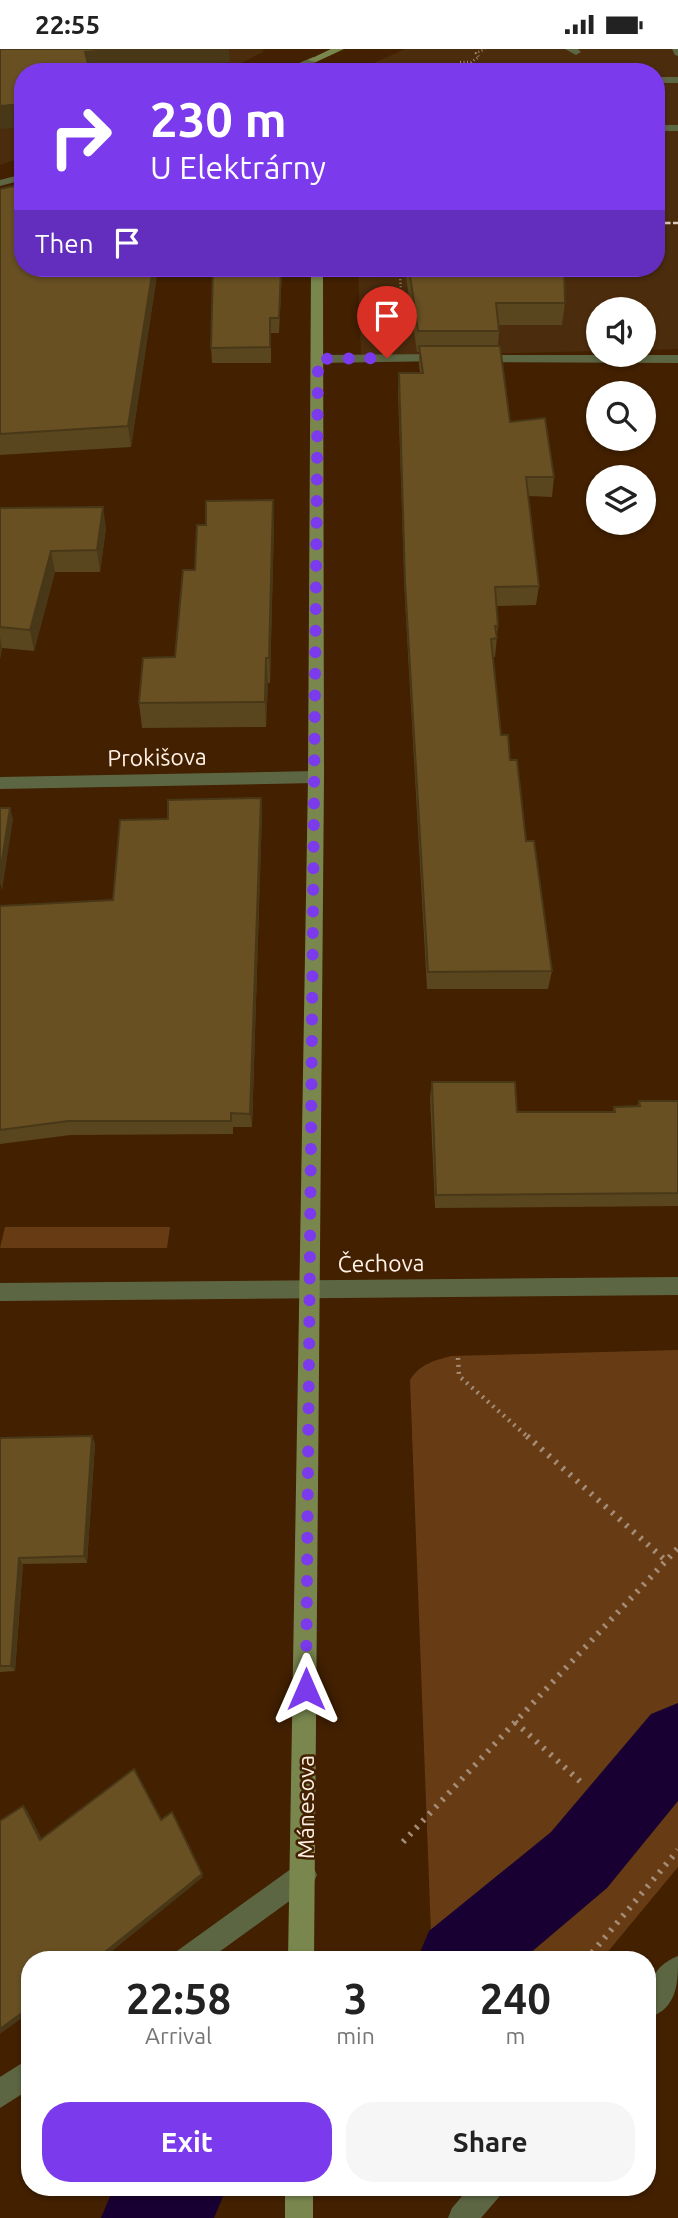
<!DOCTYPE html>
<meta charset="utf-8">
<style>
body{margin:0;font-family:Ubuntu,sans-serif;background:#f6f6f6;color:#222;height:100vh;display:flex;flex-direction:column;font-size:26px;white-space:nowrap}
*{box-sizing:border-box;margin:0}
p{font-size:23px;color:#767676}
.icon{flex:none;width:38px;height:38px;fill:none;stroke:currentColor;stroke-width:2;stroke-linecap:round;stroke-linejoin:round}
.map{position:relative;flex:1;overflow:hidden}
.details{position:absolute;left:21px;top:1902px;width:635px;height:245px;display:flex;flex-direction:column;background:#fff;border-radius:28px;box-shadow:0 2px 5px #0004}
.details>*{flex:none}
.top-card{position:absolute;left:14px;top:14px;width:651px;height:214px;border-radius:28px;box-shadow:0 2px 5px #0004;background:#7c3aed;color:#fff;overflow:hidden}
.controls{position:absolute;left:586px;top:248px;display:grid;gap:14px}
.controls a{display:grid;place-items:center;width:70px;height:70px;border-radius:50%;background:#fff;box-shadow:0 2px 5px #0004;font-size:35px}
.pin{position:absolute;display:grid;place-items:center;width:60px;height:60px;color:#fff;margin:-72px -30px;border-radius:50% 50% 50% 0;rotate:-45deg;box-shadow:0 0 7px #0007}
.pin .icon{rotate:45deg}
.me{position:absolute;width:77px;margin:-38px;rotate:0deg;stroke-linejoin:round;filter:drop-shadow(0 0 5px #0008)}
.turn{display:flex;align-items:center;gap:24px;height:147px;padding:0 21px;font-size:32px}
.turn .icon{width:91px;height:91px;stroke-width:2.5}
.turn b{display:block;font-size:49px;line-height:60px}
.then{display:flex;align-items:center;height:66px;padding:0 21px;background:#0003;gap:14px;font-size:26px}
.eta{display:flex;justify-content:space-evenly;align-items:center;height:119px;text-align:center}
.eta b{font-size:42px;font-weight:700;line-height:49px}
.cta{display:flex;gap:14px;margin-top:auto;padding:14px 21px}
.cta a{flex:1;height:80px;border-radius:28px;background:#7c3aed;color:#fff;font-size:28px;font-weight:700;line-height:80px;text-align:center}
.cta a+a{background:#f6f6f6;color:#222}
.status{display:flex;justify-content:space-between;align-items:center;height:49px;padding:0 35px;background:#fff;direction:ltr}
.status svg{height:19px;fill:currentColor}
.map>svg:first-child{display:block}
.built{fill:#4b2c0d}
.green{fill:#673c14}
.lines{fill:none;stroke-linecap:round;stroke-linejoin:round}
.canal{fill:#180032;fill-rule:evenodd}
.path-far2{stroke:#a48c77;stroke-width:2.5;stroke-dasharray:1 2.5;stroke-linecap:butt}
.path-far1{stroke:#a48c77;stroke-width:4.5;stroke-dasharray:2 5;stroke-linecap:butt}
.path{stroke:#a48c77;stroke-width:6;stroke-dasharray:2.5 7;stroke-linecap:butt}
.service{fill:#5d6643;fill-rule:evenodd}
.minor{fill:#5d6643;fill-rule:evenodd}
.tertiary{fill:#5d6643;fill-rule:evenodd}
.secondary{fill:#79874e;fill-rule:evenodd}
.rail{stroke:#ddcbbd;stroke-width:2.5;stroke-dasharray:6 2.5;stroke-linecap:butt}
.wall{fill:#59451e}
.shaded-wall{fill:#493818}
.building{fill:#685023;stroke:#493818;stroke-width:2}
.route{stroke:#7c3aed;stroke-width:12;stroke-dasharray:0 21.6}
.labels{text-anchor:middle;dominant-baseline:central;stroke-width:5;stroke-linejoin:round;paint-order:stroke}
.street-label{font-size:23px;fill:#fff1e6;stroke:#422000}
</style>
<div class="status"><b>22:55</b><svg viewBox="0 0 49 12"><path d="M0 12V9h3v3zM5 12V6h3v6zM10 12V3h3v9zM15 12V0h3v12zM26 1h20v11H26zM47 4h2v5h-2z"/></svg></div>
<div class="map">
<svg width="678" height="2169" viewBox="0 0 678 2169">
<rect width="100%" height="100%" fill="#422000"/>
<g class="built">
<path d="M0 0H263V3L224 23H23V108L0 116Z"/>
<path d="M405 0H678V300L644 301V261H598V302L361 308 358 219H656V23H354Z"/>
</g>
<g class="green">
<path d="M5 1178H170L167 1199H0Z"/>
<path d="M678 1301V1818L601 1911H432L410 1331C420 1315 433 1312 451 1307Z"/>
</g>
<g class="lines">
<g class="canal">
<path d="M678 1654V1752L607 1839 522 1911H417L429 1882 551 1783 651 1665Z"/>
<path d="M114 2138H227L214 2169H101Z"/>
</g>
<g class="path-far2">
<path d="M460 13H471L479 8 476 4 485 0"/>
<path d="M410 219 400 224 402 264H416"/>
</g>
<path class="path-far1" d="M458 1309 459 1327 529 1389"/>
<g class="path">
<path d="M527 1387 665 1511"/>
<path d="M515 1673 584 1736"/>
<path d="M403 1793 678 1499"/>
<path d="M586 1911 678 1801"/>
</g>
<g class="service">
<path d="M565 0H578L581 3 576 6Z"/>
<path d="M672 0H678V7L675 6Z"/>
<rect x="656" y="28" width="22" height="6"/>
<rect x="656" y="76" width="22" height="6"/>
</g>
<g class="minor">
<path d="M442 305 448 309 446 312 318 314 312 310 318 306Z"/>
<path d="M476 306H678V314L472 313V307Z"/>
<path d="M316 722 324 728 316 734 0 740V728Z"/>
<path d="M678 1228V1246L0 1252V1234Z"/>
<path d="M304 1813 313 1817 317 1826 313 1835 208 1911H173L177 1902 295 1817Z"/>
<path d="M678 1907C678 1934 678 1959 648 1969 648 1941 648 1919 678 1907Z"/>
<path d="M30 2009V2040L0 2059V2028Z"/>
<path d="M470 2138H503L499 2148 481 2169H448L452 2159Z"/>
</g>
<g class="tertiary">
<path d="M313 8 318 11 316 13 292 23H278Z"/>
<path d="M23 125V131L0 137V131Z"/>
</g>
<g class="secondary">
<path d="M331 0H344L316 13 308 11Z"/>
<path d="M311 219H323L324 728 314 1911H288L308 728Z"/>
<rect x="285" y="2138" width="28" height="31"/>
</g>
<path class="rail" d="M656 174H678"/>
</g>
<g class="wall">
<path d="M0 140 23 219H158L131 398 0 406Z"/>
<path d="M282 219 279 284H271V314H212L211 299Z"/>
<path d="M406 219H564L565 254 562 276H498L499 282 498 297 510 373 554 428 552 448 528 447 539 537 536 556 496 557 498 577 495 608H493L501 686 510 711 552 922 548 940H427L405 552 398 343 399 324H420L419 316V303H417L406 228Z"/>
<path d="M0 459 106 479 100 523H55L34 602 2 599 0 610Z"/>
<path d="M274 476 270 634H268L266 678 142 679 139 654 175 608 195 521Z"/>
<path d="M261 749 262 764 252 1078H233V1085L71 1086 0 1095V857L113 851Z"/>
<path d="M432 1033 517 1063H613L614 1058H637L639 1052H678V1157L435 1159 430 1048Z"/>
<path d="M92 1387 95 1395 87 1514 23 1515 15 1622 0 1623V1389Z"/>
</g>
<g class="shaded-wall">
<path d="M121 0H229L230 13 115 23H88L85 3Z"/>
<path d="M23 55V78L0 80V57Z"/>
<path d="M153 219H158L131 398 128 377Z"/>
<path d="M281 219H282L279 284V269Z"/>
<path d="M273 451 274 476 270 634 269 609Z"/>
<path d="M103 458 106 479 100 523 97 501Z"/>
<path d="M51 502 55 523 34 602 30 581Z"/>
<path d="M0 588 2 599 0 610Z"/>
<path d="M266 609 268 634 266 678 265 653Z"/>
<path d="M261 749 262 764 252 1078 250 1065Z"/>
<path d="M10 759 13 770 2 842 0 834V825Z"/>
<path d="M92 1387 95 1395 87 1514 84 1507Z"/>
<path d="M19 1509 23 1515 15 1622 11 1617Z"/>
<path d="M23 1757 27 1761 44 1794 40 1791Z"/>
<path d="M172 1763 203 1828 101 1911H95Z"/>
<path d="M30 1958V1963L0 1985V1980Z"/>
</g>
<g class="building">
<path d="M0 0H121L85 3 90 23H23V55L0 57Z"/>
<path d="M23 135V219H153L128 377 0 385V140Z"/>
<path d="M213 219H281L279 269H270V298L211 299Z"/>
<path d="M409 219H564L565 254H496L499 282H418Z"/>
<path d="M419 297H500L510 373 545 369 554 428H526L539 537 495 538 498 577H495L497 589 491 590 501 686H508L510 711H517L526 792H534L552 922 428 923 405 533 399 324H423Z"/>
<path d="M273 451 269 609H266L265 653 139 654 143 609 175 608 183 521H195L197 476H206V452Z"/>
<path d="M103 458 97 501 51 502 30 581 0 578V459Z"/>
<path d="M261 749 250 1065 231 1064V1072H68L0 1081V857L113 851 120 771 168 770V751Z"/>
<path d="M0 759H10L0 825Z"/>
<path d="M432 1033H515L517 1063H615L614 1058 640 1057 639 1052H678V1144L436 1146Z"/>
<path d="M92 1387 84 1507 19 1509 11 1617H0V1389Z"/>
<path d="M134 1720 161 1771 172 1763 202 1825 95 1911H30V1958L0 1980V1772L23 1757 40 1791Z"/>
</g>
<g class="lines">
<path class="route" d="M306 1640 318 310 387 309"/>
</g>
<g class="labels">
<g class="street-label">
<text transform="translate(157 708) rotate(-1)">Prokišova</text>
<text transform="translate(381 1214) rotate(-1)">Čechova</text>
<text transform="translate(305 1758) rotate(-90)">Mánesova</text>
</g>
</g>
</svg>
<div class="controls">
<a><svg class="icon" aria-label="sound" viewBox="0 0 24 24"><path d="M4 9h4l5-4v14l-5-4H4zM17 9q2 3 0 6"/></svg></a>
<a><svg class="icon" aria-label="search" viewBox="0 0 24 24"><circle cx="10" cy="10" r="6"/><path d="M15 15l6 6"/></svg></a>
<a><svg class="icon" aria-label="layers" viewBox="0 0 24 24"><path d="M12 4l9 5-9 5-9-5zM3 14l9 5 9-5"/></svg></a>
</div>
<div class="pin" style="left:387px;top:309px;background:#d93025"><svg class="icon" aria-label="arrive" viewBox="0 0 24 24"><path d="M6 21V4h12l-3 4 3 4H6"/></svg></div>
<svg class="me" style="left:306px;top:1640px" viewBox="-20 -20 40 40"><path d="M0-17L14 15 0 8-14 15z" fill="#7c3aed" stroke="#fff" stroke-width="4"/></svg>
<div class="top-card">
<div class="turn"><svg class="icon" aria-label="right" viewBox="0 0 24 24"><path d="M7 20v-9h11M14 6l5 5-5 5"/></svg><div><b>230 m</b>U Elektrárny</div></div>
<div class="then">Then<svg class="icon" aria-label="arrive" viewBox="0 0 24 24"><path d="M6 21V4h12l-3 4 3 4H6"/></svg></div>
</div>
<section class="details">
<div class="eta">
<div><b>22:58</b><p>Arrival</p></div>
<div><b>3</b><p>min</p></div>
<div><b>240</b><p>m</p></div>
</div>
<div class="cta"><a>Exit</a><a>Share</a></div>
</section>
</div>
